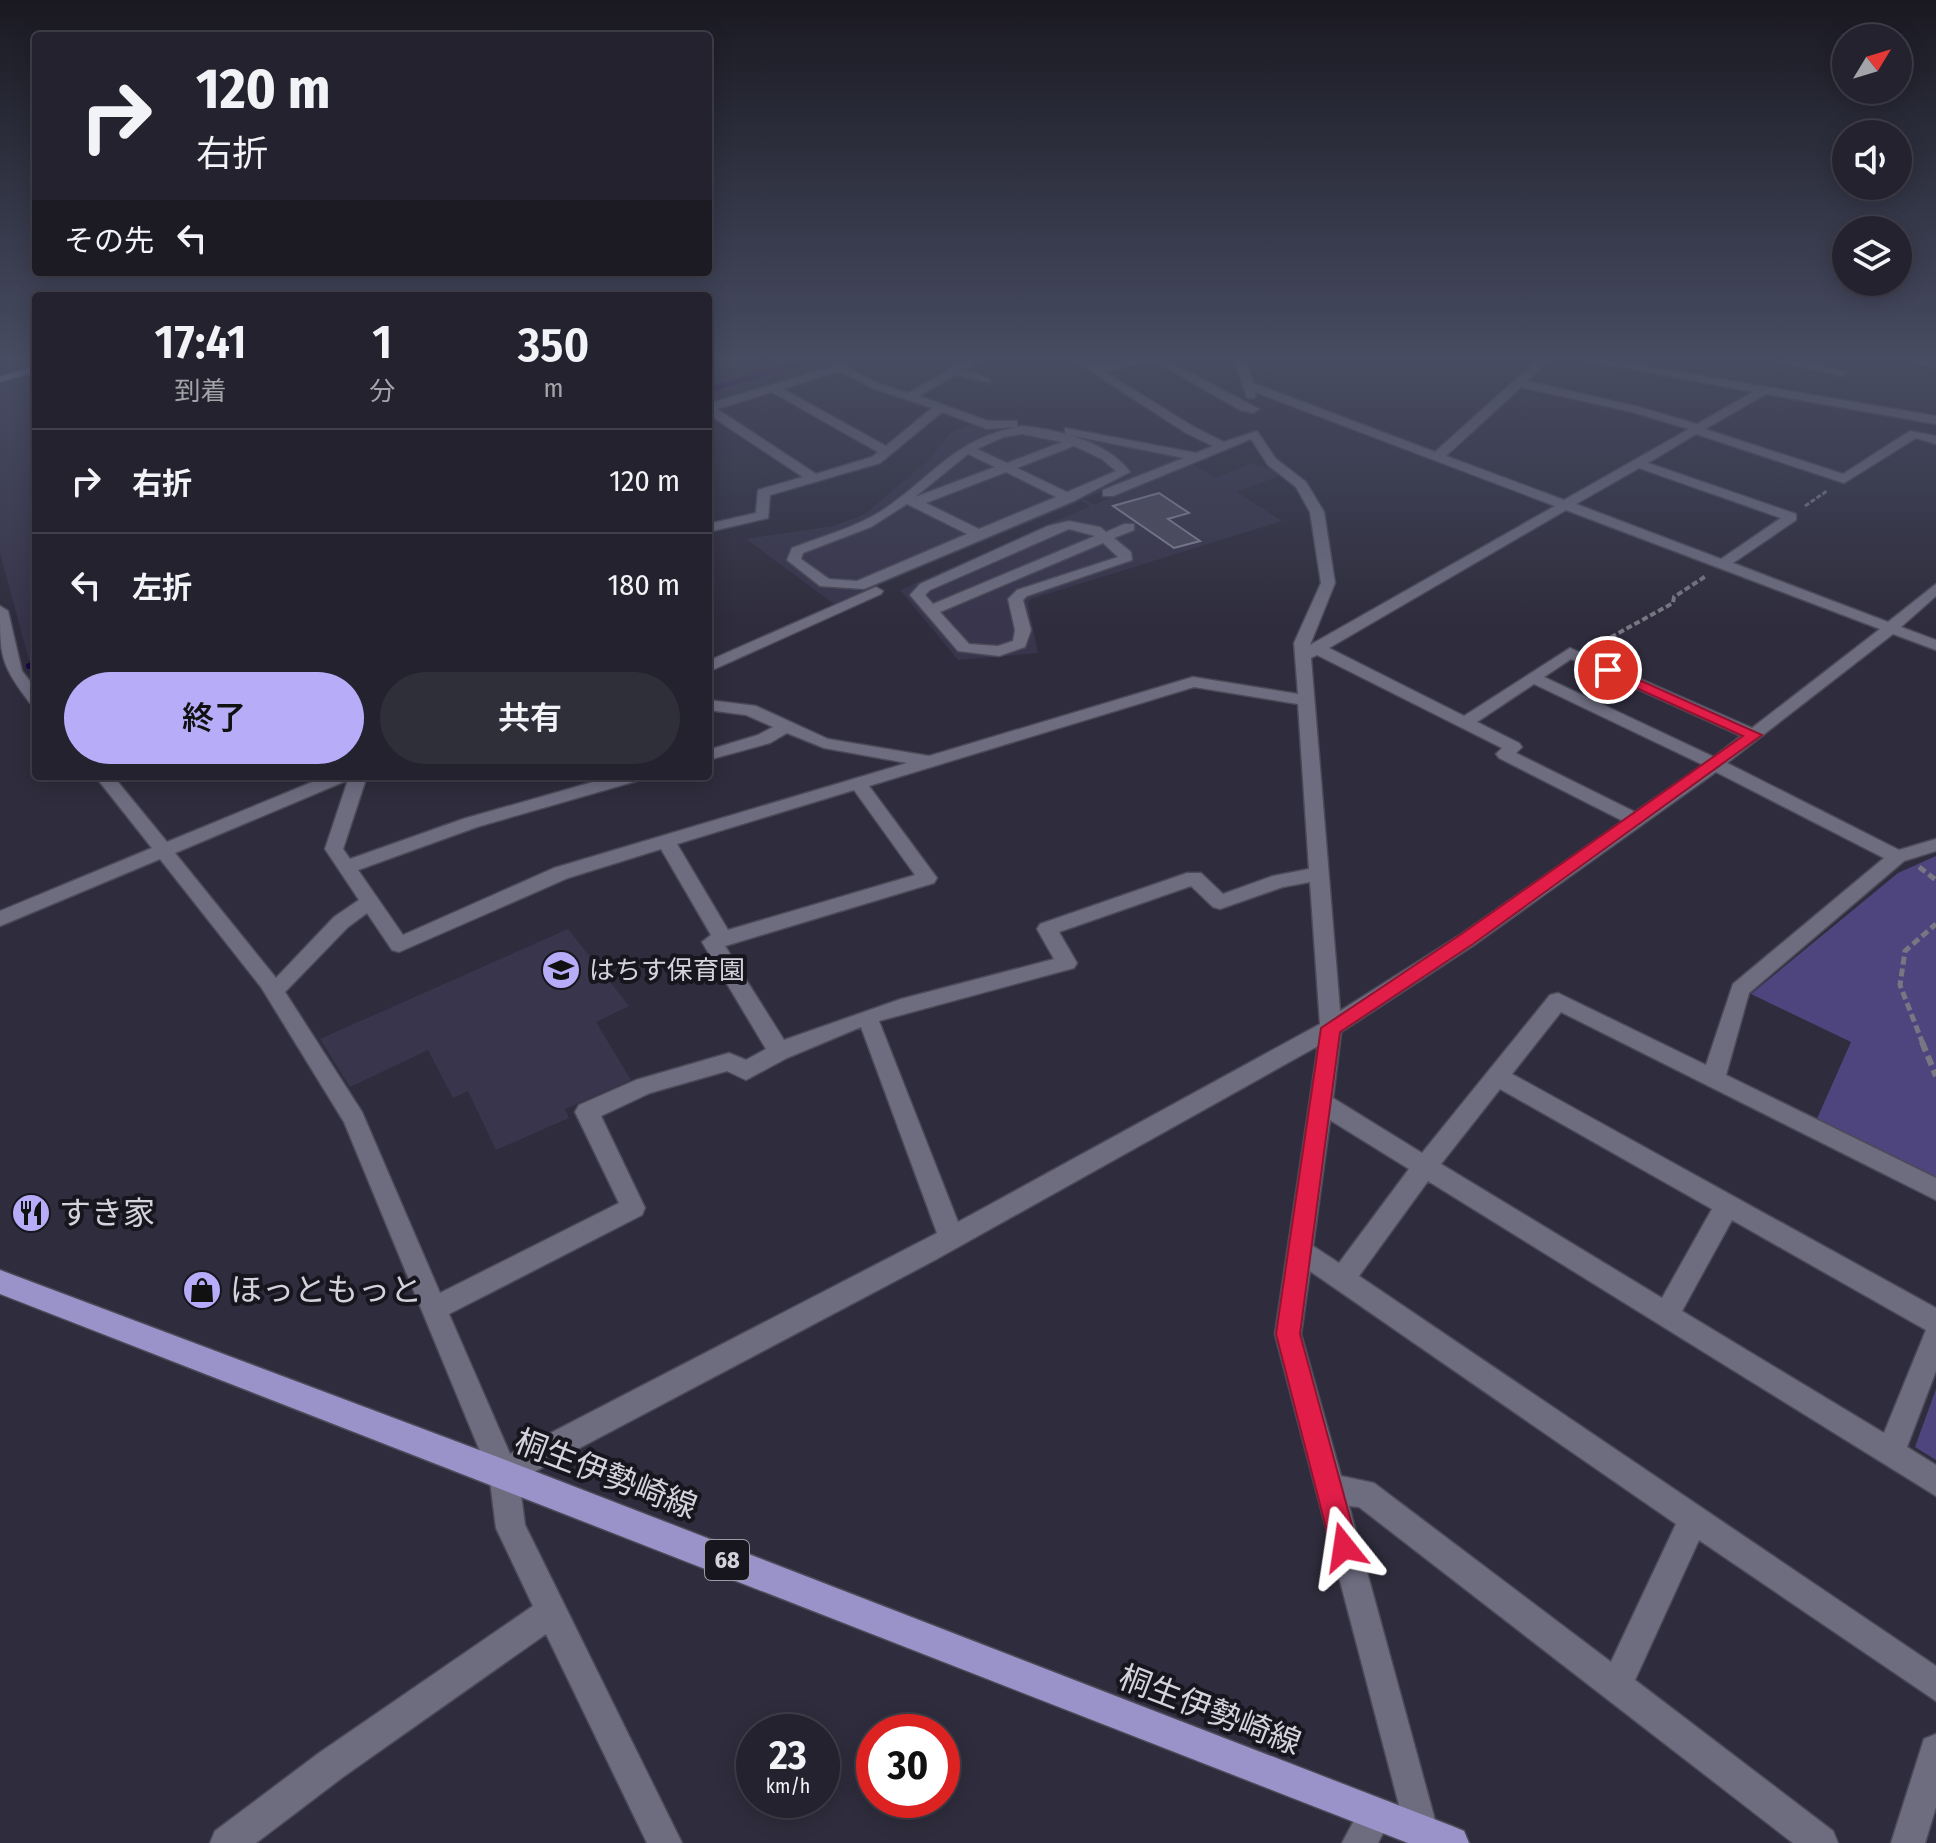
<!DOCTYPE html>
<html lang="ja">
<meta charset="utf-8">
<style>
body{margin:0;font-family:"Fira Sans Condensed","Noto Sans JP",sans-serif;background:#2f2f3a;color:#f1f3f6;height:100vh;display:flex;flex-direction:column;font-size:30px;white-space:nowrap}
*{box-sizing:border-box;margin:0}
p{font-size:26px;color:#a3a4aa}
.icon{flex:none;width:44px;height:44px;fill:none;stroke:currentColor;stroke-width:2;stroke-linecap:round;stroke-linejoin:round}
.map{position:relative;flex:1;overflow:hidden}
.details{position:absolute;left:32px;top:292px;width:680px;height:488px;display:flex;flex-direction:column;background:#23222e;border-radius:8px;box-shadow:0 4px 20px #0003,0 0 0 2px #403f4a}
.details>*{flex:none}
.guide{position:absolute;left:32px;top:32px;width:680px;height:244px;border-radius:8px;box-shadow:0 4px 20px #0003,0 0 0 2px #403f4a;background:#23222e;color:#f1f3f6;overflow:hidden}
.needle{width:52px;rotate:52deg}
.tools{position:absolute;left:1832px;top:24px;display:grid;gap:16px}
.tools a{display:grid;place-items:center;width:80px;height:80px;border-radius:50%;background:#23222e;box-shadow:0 4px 20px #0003,0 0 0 2px #403f4a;font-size:40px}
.speed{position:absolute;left:736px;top:1714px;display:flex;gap:16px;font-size:40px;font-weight:700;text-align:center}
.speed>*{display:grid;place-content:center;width:104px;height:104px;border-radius:50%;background:#23222e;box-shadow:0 4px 20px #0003,0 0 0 2px #403f4a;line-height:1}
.speed small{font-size:20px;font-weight:400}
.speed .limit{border:12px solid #d22;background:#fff;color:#111}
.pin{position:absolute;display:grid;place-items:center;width:68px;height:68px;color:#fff;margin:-34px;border:4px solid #fff;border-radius:50%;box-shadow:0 2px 8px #0007}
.me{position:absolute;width:88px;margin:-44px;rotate:345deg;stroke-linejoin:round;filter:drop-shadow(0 0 6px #0008)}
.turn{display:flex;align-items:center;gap:28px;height:168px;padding:0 32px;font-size:36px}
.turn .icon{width:104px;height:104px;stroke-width:2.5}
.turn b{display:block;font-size:56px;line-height:68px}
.then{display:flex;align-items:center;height:76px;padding:0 32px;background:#0003;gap:16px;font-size:30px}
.eta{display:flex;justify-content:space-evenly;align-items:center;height:136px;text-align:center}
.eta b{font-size:48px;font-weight:600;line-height:56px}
.button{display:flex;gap:16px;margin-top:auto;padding:16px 32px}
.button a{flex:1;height:92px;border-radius:48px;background:#b6acf8;color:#111;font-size:32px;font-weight:600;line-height:92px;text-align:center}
.button a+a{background:#2f2f3a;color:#f1f3f6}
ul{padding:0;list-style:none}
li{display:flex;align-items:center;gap:24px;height:104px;padding:0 32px;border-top:2px solid #403f4a}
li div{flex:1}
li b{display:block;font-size:30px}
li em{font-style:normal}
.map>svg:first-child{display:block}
.built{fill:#38354c}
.green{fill:#4f457e}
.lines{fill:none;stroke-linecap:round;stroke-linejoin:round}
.stream-far1{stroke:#1b0544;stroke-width:5}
.stream{stroke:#1b0544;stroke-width:6}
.building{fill:#4d4b5d;stroke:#878599;stroke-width:2}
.minor-casing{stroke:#4c4a58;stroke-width:3}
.major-casing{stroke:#4c4a58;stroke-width:3}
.path-far3{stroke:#777683;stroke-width:3;stroke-dasharray:5 2;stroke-linecap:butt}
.path-far2{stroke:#777683;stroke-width:4;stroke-dasharray:6 3;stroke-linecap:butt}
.path-far1{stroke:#777683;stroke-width:5;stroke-dasharray:8 4;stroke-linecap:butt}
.path{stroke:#777683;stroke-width:6;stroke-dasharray:10 5;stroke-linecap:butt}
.minor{fill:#6e6d80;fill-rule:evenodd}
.major{fill:#9a93c9;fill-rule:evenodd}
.route{fill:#e11d48;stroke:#92132f;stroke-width:2}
.labels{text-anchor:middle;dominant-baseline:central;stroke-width:8;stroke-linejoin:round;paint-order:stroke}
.shield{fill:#17161e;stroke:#9b9aa4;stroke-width:2}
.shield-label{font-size:24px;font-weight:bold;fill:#d3d2dd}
.poi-label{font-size:26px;fill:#d3d2dd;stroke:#17161e;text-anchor:start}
.near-poi-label{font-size:32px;fill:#d3d2dd;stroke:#17161e;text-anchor:start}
.near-street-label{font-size:32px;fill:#d3d2dd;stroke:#17161e}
</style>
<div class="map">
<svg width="1936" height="1843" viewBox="0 0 1936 1843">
<rect width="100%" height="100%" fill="#2f2d3d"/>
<g class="built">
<path d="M36 373V660H29L0 553V383Z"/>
<path d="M974 423 1032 425 1183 457 1084 499 1094 505 1191 463 1215 478 1250 464 1274 469 1282 475 1237 492 1282 521 1031 599 1028 603 1038 653 958 660 900 590 1090 506 1081 501 834 604 746 539 833 526 865 514 927 461 952 432Z"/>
<path d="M568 929 629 1006 596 1022 631 1080 565 1109 569 1118 496 1150 468 1091 453 1098 428 1050 350 1087 320 1039Z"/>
</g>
<g class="green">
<path d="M1936 856V1181L1816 1121 1851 1042 1751 994 1898 873Z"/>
<path d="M1936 1389V1460L1915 1447Z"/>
</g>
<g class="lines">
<path class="stream-far1" d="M708 390 807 361"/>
<path class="stream" d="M29 666 36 663"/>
</g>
<path class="building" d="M1159 493 1189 513 1168 519 1200 541 1174 548 1113 506Z"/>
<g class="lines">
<defs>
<g id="minor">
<path d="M964 361H977L964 370 990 379V383L956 375 919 396 988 421H1017V427L987 429 942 412 880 463 770 495 768 518 708 532V524L756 513 758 490 803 477 708 414V404L840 364 880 384 908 393ZM839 371 872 388 932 408 886 446 783 389ZM772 392 878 452 872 457 816 474 717 409Z"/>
<path d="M1075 361H1088L1097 367 1125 361H1146L1105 372 1194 427 1224 442 1257 431 1276 459 1306 482 1324 512 1335 583 1310 645 1555 506 1255 392V398H1247L1235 361H1246L1253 383 1435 452 1536 361H1548L1527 381 1639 407 1697 424 1753 392 1589 361H1615L1936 416V424L1766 394 1705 429 1843 474 1910 431 1936 436V444L1916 438 1844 483 1696 434 1648 463 1796 514V520L1733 563 1888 622 1936 584V596L1901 627 1936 640V650L1893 634 1727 763 1899 850 1936 839V851L1904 861 1749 993 1726 1075 1936 1178V1200L1561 1012 1512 1074 1936 1308V1371L1907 1447 1936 1465V1496L1428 1181 1359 1276 1936 1666V1701L1699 1540 1635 1680 1833 1831 1838 1843H1793L1359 1507 1349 1506 1438 1831 1433 1843H1409L1275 1334 1318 1046 935 1260 519 1480 525 1525 682 1843H647L546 1634 343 1777 256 1843H210L215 1831 319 1753 533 1606 496 1528 489 1473 344 1122 261 987 160 859 0 926V911L152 848 95 776H113L167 842 327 776H367L343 849 350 859 463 819 614 776H643L640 780 477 827 358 870 403 935 554 868 907 763 824 748 787 733 770 743 708 760V750L758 735 773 727 746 715 708 710V700L756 706 828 739 929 756 1193 677 1298 694 1294 643 1321 583 1310 512 1296 487 1268 465 1251 439 1113 496H1103V490L1184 458 1069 435 1065 434V428L1196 453 1213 446 1186 433ZM1521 387 1632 412 1689 429 1564 500 1446 456ZM1639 468 1781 518 1721 559 1576 504ZM1566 510 1880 629 1752 728 1570 648 1464 716 1329 648ZM1317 655 1502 748 1496 754 1499 758 1623 821 1460 935 1340 1011 1311 658ZM1571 659 1741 736 1714 757 1544 677ZM1534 684 1697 762 1703 765 1635 812 1516 753 1522 747 1519 743 1477 722ZM1194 687 1298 704 1309 869 1273 876 1223 894 1201 873H1187L1040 924 1037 929 1054 959 901 999 784 1040 725 946 934 883 937 878 869 786ZM1716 772 1884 858 1733 984 1706 1065 1558 993 1550 995 1422 1153 1333 1098 1341 1032 1474 945ZM348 780 325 849 359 900 334 917 276 978 175 853ZM854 790 915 875 728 930 677 844ZM661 849 711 935 702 942 766 1049 746 1060 729 1053 636 1080 579 1105 575 1112 619 1203 440 1293 362 1112 285 992 348 927 367 913 392 950 399 952 568 878ZM1310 882 1320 1024 958 1222 879 1021 1074 968 1077 963 1059 932 1191 886 1213 907 1220 909 1283 887ZM861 1027 937 1233 510 1454 449 1314 642 1215 645 1208 601 1116 650 1093 727 1071 746 1080 787 1058ZM1500 1089 1712 1209 1662 1298 1441 1164ZM1330 1120 1409 1169 1339 1263 1313 1246ZM1732 1220 1926 1330 1884 1433 1682 1311ZM1310 1271 1676 1524 1611 1662 1374 1483 1341 1476 1301 1334Z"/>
<path d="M1155 361H1168L1259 409 1253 413 1240 410Z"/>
<path d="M1779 361H1801L1848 373 1842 376Z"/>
<path d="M1915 361H1936V367L1916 363Z"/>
<path d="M1022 426C1059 430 1107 441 1130 472L1074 501 864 589 820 586 787 560 792 548C822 536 855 528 883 510 935 475 954 438 1022 426ZM1022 434 1062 442 1007 463 977 449 1004 437ZM1074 446 1102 459 1116 471 1067 492 1017 468ZM968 454 995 467 915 497ZM1006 472 1056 497 979 529 926 503ZM907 504 967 534 857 581 829 579 801 559 803 553 871 527Z"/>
<path d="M1069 521 1100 527 1106 532 1124 524H1134V530L1114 538 1131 552 1132 560 1027 596 1023 600 1031 630 1025 647 999 656 958 651 910 595 920 584 1048 526ZM1069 529 1095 536 933 604 925 595 930 590ZM1103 543 1118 557 1017 590 1008 599 1015 630 1013 641 998 646 969 644 940 612Z"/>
<path d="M876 587 883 591 881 594 708 672V661Z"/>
<path d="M0 606 8 611 22 671 36 689V705L30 703C0 663 0 656 0 606Z"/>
<path d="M1936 1734V1807L1925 1843H1891L1924 1739Z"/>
<path d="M1376 1797 1388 1802 1393 1814 1378 1843H1342L1364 1802Z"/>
</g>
<g id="major">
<path d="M36 366V372L0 382V376Z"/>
<path d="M0 1270 503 1459 1452 1826 1464 1831 1469 1843H1408L0 1294Z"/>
</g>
</defs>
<use href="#minor" class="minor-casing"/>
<use href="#major" class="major-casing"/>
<path class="path-far3" d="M1805 506 1827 491"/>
<path class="path-far2" d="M1595 646 1673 603 1674 597 1706 576"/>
<g class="path-far1">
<path d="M1919 867 1936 880"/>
<path d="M1923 1044 1900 985 1905 951 1936 924"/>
</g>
<path class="path" d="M1922 1042 1936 1076"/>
<use href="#minor" class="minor"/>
<use href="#major" class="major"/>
</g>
<linearGradient id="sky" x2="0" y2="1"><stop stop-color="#1a1922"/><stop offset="0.58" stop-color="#474c62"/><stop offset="1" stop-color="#474c62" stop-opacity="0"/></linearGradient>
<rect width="1936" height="619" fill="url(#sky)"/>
<path class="route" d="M1608 666 1762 735 1473 944 1340 1032 1300 1334 1358 1547 1354 1556 1344 1560 1335 1556 1331 1547 1276 1334 1321 1028 1460 935 1743 736 1603 673V667Z"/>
<defs>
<symbol id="school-disc" viewBox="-11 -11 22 22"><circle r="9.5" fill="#b6acf8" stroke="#17161e"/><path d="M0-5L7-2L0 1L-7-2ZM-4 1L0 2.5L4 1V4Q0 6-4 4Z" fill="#111"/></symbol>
<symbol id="restaurant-disc" viewBox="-11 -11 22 22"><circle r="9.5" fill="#b6acf8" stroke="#17161e"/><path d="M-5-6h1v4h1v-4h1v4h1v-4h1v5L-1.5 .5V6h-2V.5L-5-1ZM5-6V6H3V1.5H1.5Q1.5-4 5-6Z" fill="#111"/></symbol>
<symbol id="shop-disc" viewBox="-11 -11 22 22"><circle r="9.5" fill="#b6acf8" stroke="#17161e"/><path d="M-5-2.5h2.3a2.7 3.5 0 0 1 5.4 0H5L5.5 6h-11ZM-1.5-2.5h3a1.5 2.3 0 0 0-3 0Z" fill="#111"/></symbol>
</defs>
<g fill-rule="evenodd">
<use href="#school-disc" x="539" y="948" width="44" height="44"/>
<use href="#restaurant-disc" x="9" y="1191" width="44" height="44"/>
<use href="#shop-disc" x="180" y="1268" width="44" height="44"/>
</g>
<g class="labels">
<rect class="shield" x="705" y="1540" width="44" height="40" rx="6"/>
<g class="shield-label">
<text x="727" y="1560">68</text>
</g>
<g class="poi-label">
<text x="589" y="970">はちす保育園</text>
</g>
<g class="near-poi-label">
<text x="59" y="1213">すき家</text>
<text x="230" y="1290">ほっともっと</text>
</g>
<g class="near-street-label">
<text transform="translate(606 1474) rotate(21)">桐生伊勢崎線</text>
<text transform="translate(1210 1710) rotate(21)">桐生伊勢崎線</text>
</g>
</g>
</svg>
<div class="tools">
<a><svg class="needle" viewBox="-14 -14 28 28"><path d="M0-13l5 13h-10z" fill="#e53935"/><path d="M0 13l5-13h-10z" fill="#a3a4aa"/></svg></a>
<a><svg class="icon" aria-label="sound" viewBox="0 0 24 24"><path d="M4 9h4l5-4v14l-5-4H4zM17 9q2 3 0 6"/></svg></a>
<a><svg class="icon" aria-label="layers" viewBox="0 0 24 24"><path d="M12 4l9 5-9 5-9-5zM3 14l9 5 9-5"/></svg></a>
</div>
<div class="speed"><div>23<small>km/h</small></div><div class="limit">30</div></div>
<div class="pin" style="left:1608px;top:670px;background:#d93025"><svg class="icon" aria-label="arrive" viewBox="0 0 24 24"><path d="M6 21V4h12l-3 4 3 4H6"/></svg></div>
<svg class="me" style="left:1344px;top:1547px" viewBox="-20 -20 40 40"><path d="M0-17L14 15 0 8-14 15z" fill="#e11d48" stroke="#fff" stroke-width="4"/></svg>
<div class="guide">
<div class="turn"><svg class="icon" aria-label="right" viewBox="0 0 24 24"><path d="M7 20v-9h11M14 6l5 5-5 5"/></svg><div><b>120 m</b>右折</div></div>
<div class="then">その先<svg class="icon" aria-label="left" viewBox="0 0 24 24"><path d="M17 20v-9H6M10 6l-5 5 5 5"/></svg></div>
</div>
<section class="details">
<div class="eta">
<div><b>17:41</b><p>到着</p></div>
<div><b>1</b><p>分</p></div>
<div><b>350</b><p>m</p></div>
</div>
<ul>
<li><svg class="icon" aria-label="right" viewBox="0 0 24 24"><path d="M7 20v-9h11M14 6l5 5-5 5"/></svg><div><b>右折</b></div><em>120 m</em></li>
<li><svg class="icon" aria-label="left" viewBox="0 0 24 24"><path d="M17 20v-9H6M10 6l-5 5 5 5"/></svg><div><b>左折</b></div><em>180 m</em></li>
</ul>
<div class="button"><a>終了</a><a>共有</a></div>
</section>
</div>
